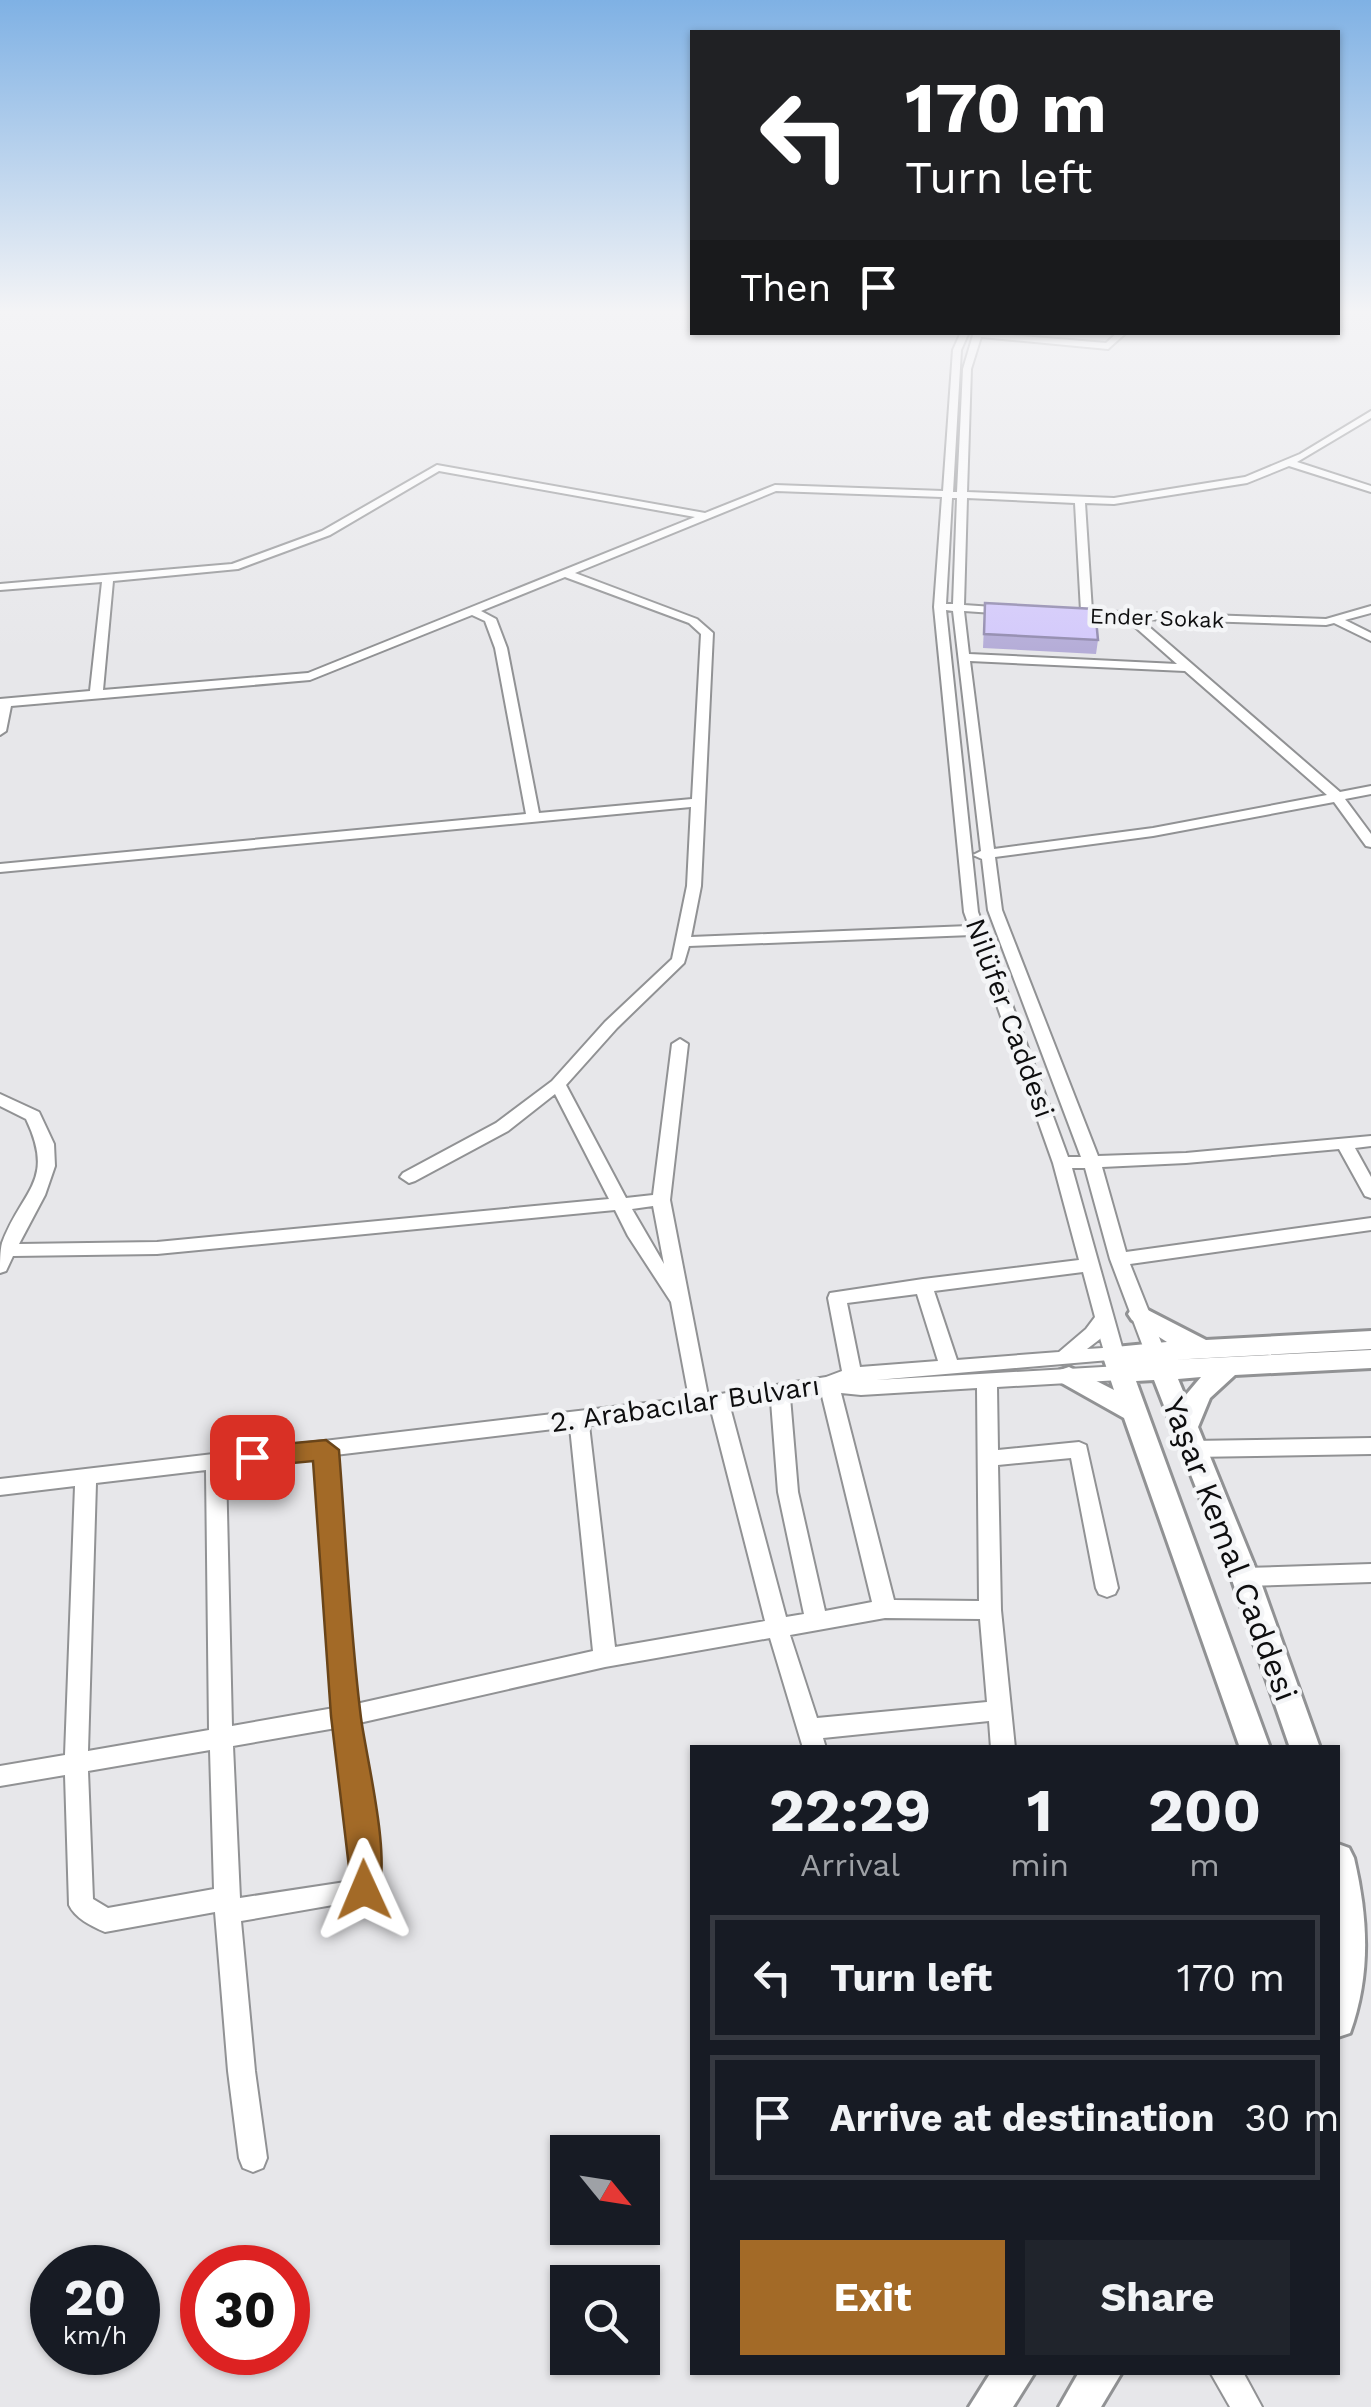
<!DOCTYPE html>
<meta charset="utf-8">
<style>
body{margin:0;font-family:"Work Sans",sans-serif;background:#20242c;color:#f1f3f6;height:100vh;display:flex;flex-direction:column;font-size:38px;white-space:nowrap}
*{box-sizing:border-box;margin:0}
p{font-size:32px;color:#9ea1a6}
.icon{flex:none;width:55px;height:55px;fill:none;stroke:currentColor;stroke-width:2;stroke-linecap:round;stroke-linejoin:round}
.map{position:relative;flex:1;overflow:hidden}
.details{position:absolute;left:690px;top:1745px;width:650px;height:630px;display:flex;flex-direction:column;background:#171b24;border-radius:0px;box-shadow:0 2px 8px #0004}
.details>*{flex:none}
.hud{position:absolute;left:690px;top:30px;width:650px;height:305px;border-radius:0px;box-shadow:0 2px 8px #0004;background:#202124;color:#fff;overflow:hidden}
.needle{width:65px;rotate:120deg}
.controls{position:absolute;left:550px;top:2135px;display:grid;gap:20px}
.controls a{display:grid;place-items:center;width:110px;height:110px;border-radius:0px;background:#171b24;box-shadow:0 2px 8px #0004;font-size:50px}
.speed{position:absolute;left:30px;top:2245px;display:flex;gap:20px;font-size:50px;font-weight:700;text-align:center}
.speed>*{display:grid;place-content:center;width:130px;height:130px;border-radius:50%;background:#171b24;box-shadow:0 2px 8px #0004;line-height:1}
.speed small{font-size:25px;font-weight:400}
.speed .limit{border:15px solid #d22;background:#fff;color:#111}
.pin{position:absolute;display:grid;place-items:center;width:85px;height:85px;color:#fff;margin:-42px;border-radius:20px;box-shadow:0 5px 15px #0006}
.me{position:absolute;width:110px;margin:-55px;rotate:359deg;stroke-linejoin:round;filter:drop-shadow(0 0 8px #0008)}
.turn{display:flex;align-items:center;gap:35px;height:210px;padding:0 50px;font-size:45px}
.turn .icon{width:130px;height:130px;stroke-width:2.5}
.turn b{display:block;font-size:70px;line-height:85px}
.then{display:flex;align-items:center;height:95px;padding:0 50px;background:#0003;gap:20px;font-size:38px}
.eta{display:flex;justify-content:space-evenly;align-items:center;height:170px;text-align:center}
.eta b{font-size:60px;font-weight:700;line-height:70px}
.primary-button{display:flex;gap:20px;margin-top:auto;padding:20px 50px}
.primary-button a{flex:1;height:115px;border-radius:0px;background:#a36a27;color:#fff;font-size:40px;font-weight:700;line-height:115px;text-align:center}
.primary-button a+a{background:#20242c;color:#f1f3f6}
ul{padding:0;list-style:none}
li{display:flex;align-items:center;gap:30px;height:125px;margin:0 20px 15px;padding:0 30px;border:5px solid #363941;border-radius:0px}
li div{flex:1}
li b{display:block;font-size:38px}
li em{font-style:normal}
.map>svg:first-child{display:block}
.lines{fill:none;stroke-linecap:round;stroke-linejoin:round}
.minor-casing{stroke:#919294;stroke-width:4}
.major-casing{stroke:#919294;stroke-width:6}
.minor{fill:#fff;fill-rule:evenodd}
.major{fill:#fff;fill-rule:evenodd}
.wall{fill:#b5add8}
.building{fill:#d3c9fb;stroke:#948db0;stroke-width:2.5}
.route{fill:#a36a27;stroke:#6a4519;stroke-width:2.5}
.labels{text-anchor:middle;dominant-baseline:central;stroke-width:9;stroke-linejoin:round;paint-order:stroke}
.far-street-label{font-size:22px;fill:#0e0e0f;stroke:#f4f5f7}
.street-label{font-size:28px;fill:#0e0e0f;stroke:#f4f5f7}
.near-street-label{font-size:32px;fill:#0e0e0f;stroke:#f4f5f7}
</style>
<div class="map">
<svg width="1371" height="2407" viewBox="0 0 1371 2407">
<rect width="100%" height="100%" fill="#e7e7ea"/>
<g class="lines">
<defs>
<g id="minor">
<path d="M961 332H969L961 350 953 492H957L963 369 974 332 1106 343 1118 332H1127L1108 349 981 337 971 369 967 492 1114 498 1245 477 1300 454 1371 411V418L1297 462 1371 486V492L1289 466 1247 483 1114 504 1085 503 1092 611 1326 619 1371 606V613L1345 620 1371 633V641L1334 623 1326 625 1140 619 1340 792 1371 786V794L1345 799 1371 834V847L1366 846 1334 802 1153 836 995 857 1002 910 1098 1156 1186 1153 1371 1136V1146L1355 1148 1371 1177V1198L1365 1196 1339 1149 1186 1163 1102 1167 1126 1252 1371 1218V1230L1130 1264 1165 1352 1162 1357H1148L1145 1352 1110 1259 1085 1168H1072L1124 1354 1121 1359 876 1380 1120 1366 1127 1368 1130 1373 1127 1378 1120 1380 997 1387 998 1450 1079 1442 1086 1445 1118 1588 1115 1594 1107 1597 1099 1594 1096 1588 1071 1458 998 1465 1001 1610 1015 1748H991L989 1721 823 1738 826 1748H803L770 1638 605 1667 359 1723 375 1829 376 1890 373 1898 241 1921 255 2071 267 2158 263 2168 253 2172 243 2168 239 2158 228 2071 215 1912 105 1932C91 1926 75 1918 69 1905L65 1775 0 1786V1766L65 1755 75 1486 0 1495V1479L689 1398 671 1302 628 1236 615 1210 157 1254 13 1256 6 1271 0 1273C0 1263 0 1251 2 1243 22 1189 56 1182 26 1119L0 1106V1094L39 1112 54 1144 55 1166 45 1195 19 1244 157 1242 609 1199 555 1094 508 1131 415 1181 409 1183 400 1177 403 1173 496 1123 552 1081 605 1022 672 959 687 886 691 807 0 872V864L526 814 495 648 485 621 472 615 310 680 11 706 6 731 0 735V699L90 691 102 582 0 590V584L232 564 322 531 437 465 705 513 775 485 943 491 953 350ZM439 471 695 517 308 673 103 690 113 581 238 569 330 535ZM776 491 942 497 934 607 964 912 969 926 691 937 701 886 713 633 697 619 575 573ZM952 498H957L953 604H946ZM967 498 1075 503 1081 611 1068 614 1074 617 1126 619 1177 664 969 654 964 611 1008 614 1014 611 1008 608 964 605ZM565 577 689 623 701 634 692 799 539 813 507 648 496 619 481 611ZM946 610 953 611 981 851 973 855 982 859 988 910 1081 1157H1068L978 912ZM970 661 1185 671 1327 795 1153 828 994 849ZM972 935 1053 1163 1079 1260 923 1279 830 1293 828 1298 842 1371 826 1377 708 1396 670 1200 688 1044 680 1039 672 1044 653 1195 626 1198 566 1085 617 1028 684 963 689 946ZM653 1206 664 1264 632 1209ZM1083 1272 1095 1317 1086 1329 1059 1352 957 1360 934 1291ZM917 1294 938 1361 860 1367 847 1303ZM1100 1338 1103 1348 1087 1349 1100 1339ZM977 1388 979 1601 894 1600 841 1393 861 1395ZM821 1392 872 1602 825 1611 798 1492 790 1397ZM771 1401 778 1492 804 1614 786 1617 730 1407ZM711 1410 765 1621 615 1647 589 1425ZM570 1427 593 1651 356 1704 335 1455ZM315 1457 334 1708 232 1726 226 1468ZM206 1470 209 1730 88 1751 96 1483ZM885 1618 980 1619 987 1702 817 1718 790 1635ZM336 1728 351 1829 352 1881 240 1898 233 1746ZM210 1750 214 1889 108 1908 93 1899 88 1771Z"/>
<path d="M1371 1438V1454L1191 1457 1184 1454 1181 1449 1184 1444 1191 1441Z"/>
<path d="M1371 1564V1582L1245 1586 1237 1583 1234 1577 1237 1571 1245 1568Z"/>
<path d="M1210 2372H1243L1262 2407H1230Z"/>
</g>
<g id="major">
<path d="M1140 1306 1206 1340 1371 1331V1349L1170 1360 1371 1350V1368L1235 1375 1210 1398 1198 1427 1259 1577 1320 1748H1290L1231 1577 1154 1380 1136 1381 1270 1748H1240L1124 1418 1060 1382 1057 1376 1060 1370 1069 1367 1114 1390 1102 1354 1105 1348 1167 1342 1132 1320 1128 1314 1132 1308ZM1201 1377 1185 1396 1178 1379Z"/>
<path d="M1338 1844 1349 1848 1354 1858C1368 1918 1371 1974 1350 2033L1338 2037Z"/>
<path d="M991 2372H1035L1013 2407H969Z"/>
<path d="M1079 2372H1122L1101 2407H1059Z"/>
</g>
</defs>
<use href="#minor" class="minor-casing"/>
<use href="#major" class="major-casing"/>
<use href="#minor" class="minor"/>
<use href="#major" class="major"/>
</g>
<path class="wall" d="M985 603 1098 640 1096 654 983 648Z"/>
<path class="building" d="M985 603 1095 609 1098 640 984 634Z"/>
<linearGradient id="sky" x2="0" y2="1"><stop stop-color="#7fb1e4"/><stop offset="0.48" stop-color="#f4f4f6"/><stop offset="1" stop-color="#f4f4f6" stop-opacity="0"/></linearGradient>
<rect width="1371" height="650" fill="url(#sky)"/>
<path class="route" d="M326 1440 339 1450C346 1539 350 1630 361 1718 367 1762 393 1863 376 1901L364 1905 353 1901 331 1716 313 1461 252 1467 239 1457 252 1447Z"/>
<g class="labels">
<g class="far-street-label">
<text transform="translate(1157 618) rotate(2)">Ender Sokak</text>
</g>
<g class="street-label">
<text transform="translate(1010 1018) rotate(70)">Nilüfer Caddesi</text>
<text transform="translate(685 1404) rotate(-8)">2. Arabacılar Bulvarı</text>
</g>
<g class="near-street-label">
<text transform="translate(1230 1549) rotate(69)">Yaşar Kemal Caddesi</text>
</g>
</g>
</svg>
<div class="controls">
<a><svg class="needle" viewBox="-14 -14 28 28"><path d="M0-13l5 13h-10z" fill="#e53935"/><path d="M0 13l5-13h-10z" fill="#9ea1a6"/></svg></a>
<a><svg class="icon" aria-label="search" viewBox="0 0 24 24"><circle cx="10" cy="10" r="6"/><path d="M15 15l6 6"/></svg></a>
</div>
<div class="speed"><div>20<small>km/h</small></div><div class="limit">30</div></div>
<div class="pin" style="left:252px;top:1457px;background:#d93025"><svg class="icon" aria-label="arrive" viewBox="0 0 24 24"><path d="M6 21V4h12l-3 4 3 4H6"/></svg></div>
<svg class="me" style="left:364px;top:1890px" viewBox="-20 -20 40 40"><path d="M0-17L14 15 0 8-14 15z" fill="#a36a27" stroke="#fff" stroke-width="4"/></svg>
<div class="hud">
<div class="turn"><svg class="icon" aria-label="left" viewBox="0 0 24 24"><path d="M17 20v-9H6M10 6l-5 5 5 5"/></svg><div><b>170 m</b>Turn left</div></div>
<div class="then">Then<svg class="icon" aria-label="arrive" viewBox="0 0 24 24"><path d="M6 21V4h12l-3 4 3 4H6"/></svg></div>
</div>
<section class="details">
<div class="eta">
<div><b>22:29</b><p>Arrival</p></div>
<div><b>1</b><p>min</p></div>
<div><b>200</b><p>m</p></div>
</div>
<ul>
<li><svg class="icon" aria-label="left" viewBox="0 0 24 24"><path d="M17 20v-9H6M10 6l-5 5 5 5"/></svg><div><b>Turn left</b></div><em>170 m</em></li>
<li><svg class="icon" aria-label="arrive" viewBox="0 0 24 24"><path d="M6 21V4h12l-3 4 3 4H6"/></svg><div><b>Arrive at destination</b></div><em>30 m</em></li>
</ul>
<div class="primary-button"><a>Exit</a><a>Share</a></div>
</section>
</div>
